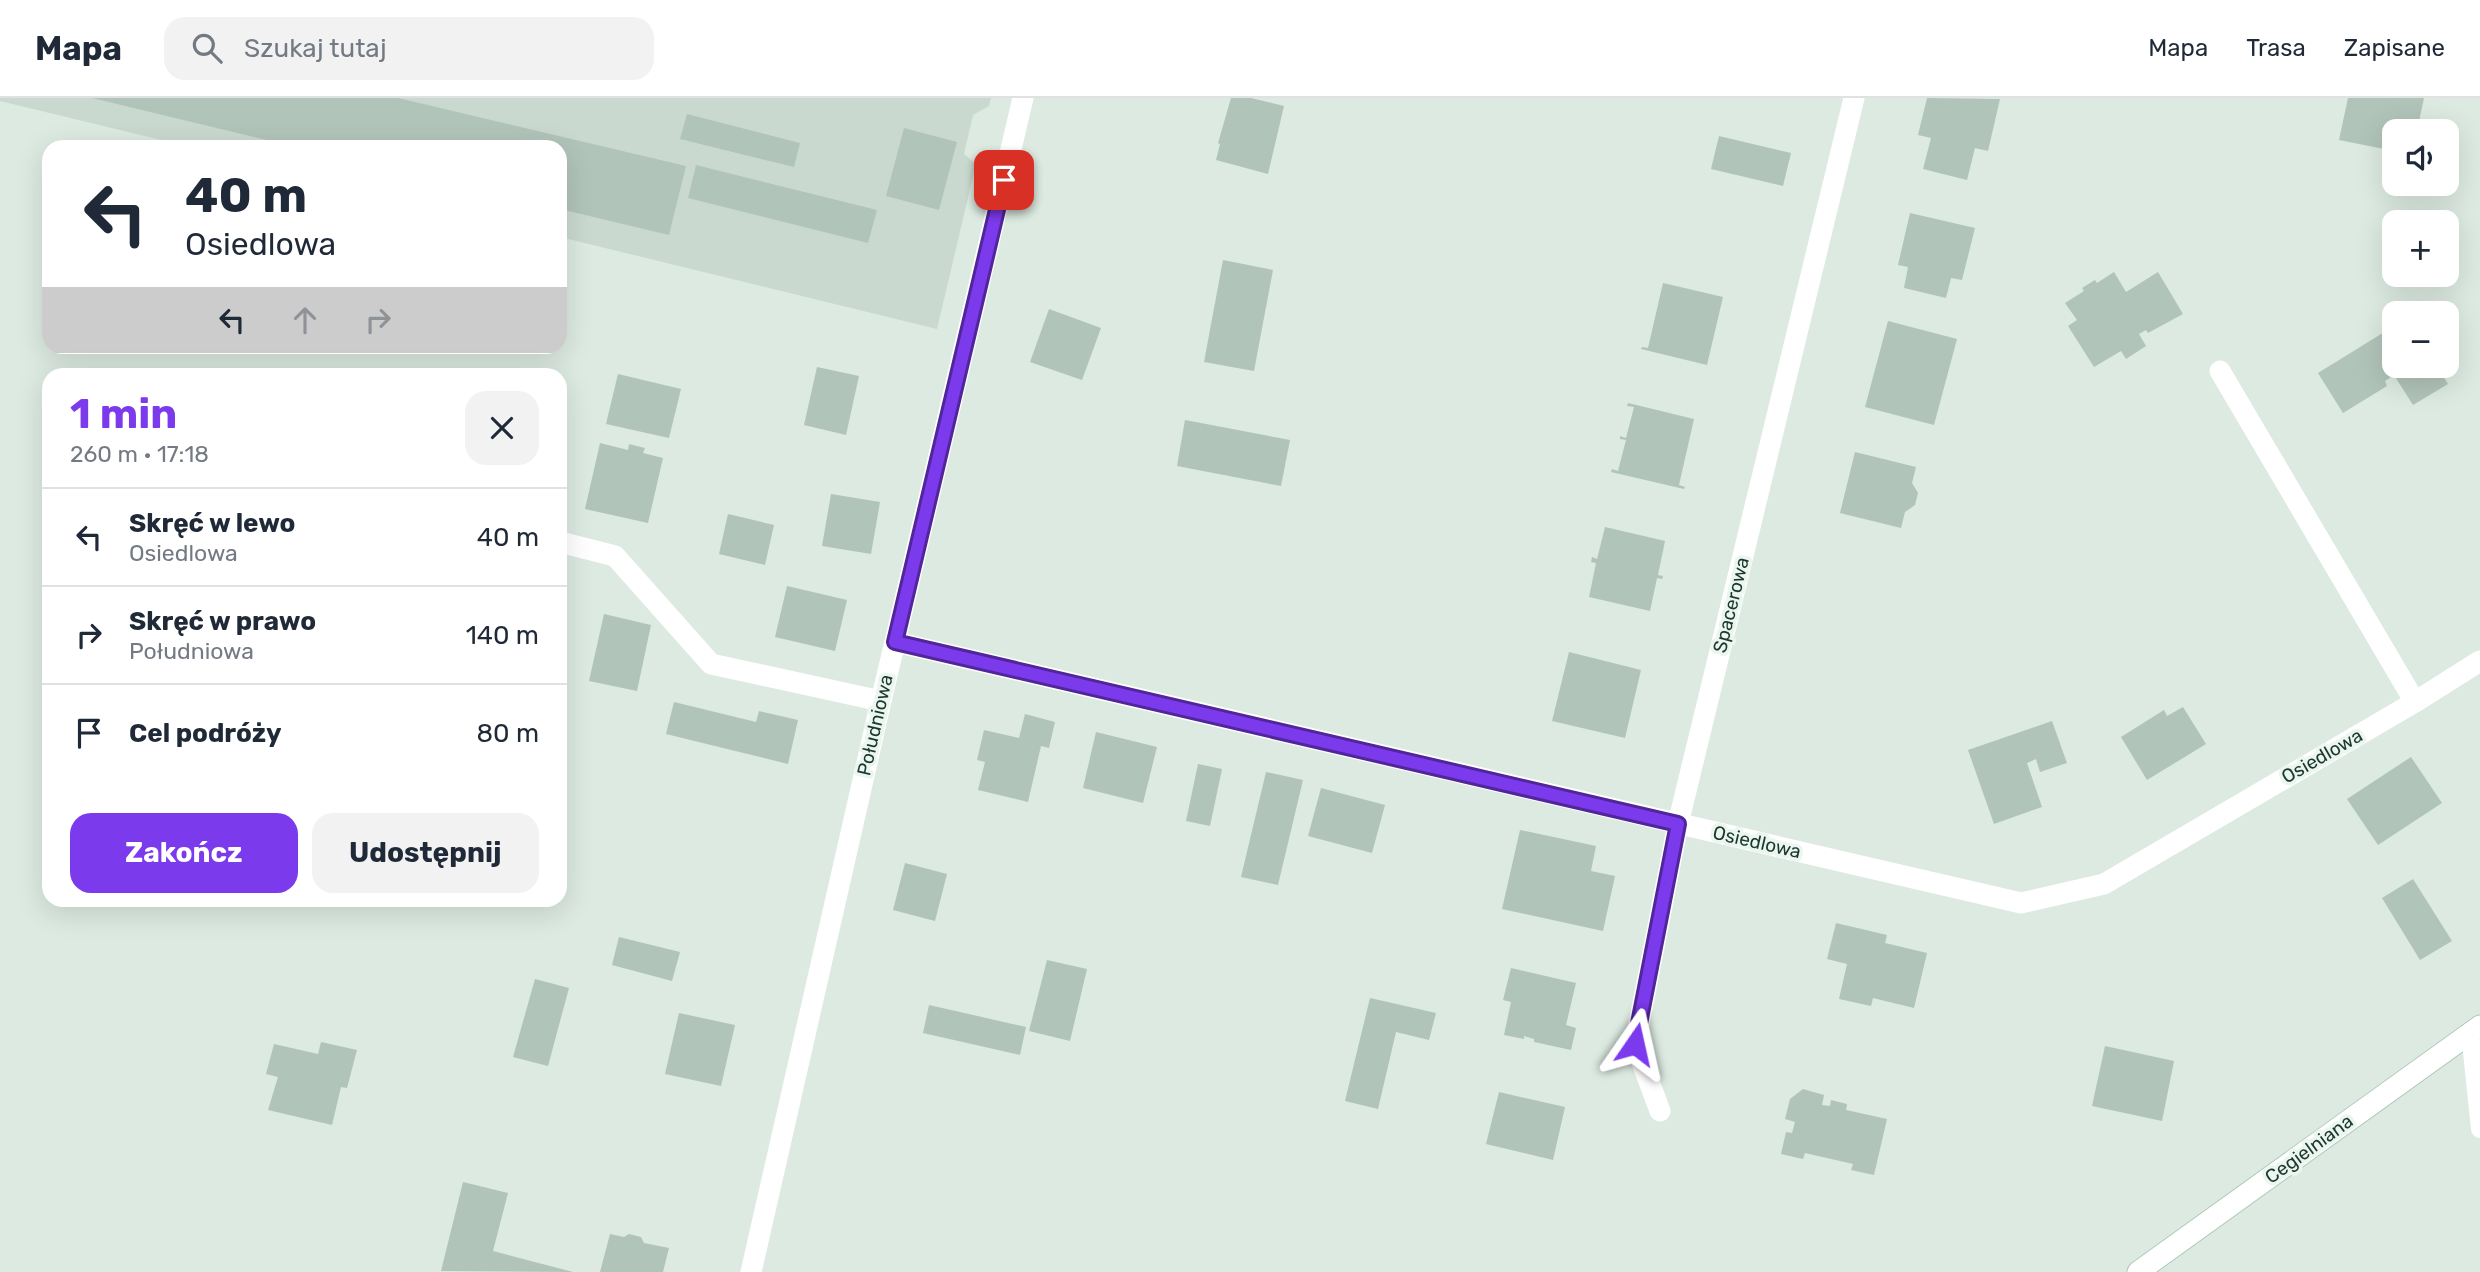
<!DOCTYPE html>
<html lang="pl">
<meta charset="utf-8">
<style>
body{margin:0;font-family:Rubik,sans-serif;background:#f2f2f3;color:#1f2937;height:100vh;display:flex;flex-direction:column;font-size:26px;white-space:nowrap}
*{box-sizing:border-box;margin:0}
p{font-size:23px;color:#747a83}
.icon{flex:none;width:38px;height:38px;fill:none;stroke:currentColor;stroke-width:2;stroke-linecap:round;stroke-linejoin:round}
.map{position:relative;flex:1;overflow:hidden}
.side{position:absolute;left:42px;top:270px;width:525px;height:539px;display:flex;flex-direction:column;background:#fff;border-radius:21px;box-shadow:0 7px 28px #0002}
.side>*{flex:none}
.guide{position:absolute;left:42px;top:42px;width:525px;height:214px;border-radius:21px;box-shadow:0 7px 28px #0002;background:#fff;color:#1f2937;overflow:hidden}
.tools{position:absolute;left:2382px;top:21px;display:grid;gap:14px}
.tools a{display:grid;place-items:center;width:77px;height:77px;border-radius:14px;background:#fff;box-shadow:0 7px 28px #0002;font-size:35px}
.pin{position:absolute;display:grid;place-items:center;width:60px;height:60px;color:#fff;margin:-30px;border-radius:14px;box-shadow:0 4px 10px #0006}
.me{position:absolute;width:77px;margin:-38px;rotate:11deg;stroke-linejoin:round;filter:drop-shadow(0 0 5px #0008)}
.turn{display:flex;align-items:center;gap:24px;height:147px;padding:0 28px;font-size:32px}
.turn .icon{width:91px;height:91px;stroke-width:2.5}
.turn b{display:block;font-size:49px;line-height:60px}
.lanes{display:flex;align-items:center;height:66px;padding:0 28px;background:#0003;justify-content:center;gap:35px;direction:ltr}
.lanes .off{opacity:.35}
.round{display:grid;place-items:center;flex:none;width:74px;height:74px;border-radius:21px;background:#f2f2f3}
.head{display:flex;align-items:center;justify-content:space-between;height:119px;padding:0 28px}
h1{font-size:42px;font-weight:700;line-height:52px;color:#7c3aed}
.action{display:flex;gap:14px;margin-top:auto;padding:14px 28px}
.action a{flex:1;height:80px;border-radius:21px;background:#7c3aed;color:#fff;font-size:28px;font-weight:700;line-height:80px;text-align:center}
.action a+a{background:#f2f2f3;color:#1f2937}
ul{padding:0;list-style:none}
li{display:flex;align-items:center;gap:21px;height:98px;padding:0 28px;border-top:2px solid #e0e1e3}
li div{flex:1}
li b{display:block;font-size:26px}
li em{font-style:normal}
header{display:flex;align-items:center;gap:42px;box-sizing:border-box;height:98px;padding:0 35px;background:#fff;border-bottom:2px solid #e0e1e3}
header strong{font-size:33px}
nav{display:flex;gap:38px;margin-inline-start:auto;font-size:24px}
.search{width:490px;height:63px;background:#f2f2f3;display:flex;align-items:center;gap:18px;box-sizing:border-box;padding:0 24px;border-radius:21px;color:#747a83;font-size:26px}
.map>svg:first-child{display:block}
.built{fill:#cad9d0}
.building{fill:#b1c4ba}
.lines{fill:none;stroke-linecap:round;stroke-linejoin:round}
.secondary-casing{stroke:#afcabb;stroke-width:23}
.lane{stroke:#fff;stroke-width:18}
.street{stroke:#fff;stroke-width:21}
.secondary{stroke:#fff;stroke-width:21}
.route-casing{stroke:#51269a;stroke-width:18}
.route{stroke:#7c3aed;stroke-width:12}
.labels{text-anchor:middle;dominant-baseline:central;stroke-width:7;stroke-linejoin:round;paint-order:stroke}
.street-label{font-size:19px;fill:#1d392d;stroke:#ecf6f0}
</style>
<header>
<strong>Mapa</strong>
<div class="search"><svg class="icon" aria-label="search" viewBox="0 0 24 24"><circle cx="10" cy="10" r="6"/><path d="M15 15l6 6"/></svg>Szukaj tutaj</div>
<nav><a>Mapa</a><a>Trasa</a><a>Zapisane</a></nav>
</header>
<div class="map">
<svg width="2480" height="1174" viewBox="0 0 2480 1174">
<rect width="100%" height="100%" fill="#dceae1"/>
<path class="built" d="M0 0H991L989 8 973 17 964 56 976 66 937 231 560 139V49H190L0 3Z"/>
<g class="building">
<path d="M92 0H398L686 68 669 137 560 111V49H296Z"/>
<path d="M1231 0H1251L1284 8 1268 76 1216 62 1220 46 1218 45Z"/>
<path d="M1927 0 2000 1 1988 53 1975 50 1967 82 1923 71 1931 40 1918 37Z"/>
<path d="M2348 0H2424L2417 33H2394V53L2339 42Z"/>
<path d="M687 16 800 45 794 69 680 41Z"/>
<path d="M904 30 957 44 939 112 886 98Z"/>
<path d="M1719 38 1791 55 1783 88 1711 71Z"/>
<path d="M696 67 877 112 868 145 688 100Z"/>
<path d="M1910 115 1975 130 1962 182 1951 180 1946 200 1904 190 1908 169 1898 167Z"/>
<path d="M1223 162 1273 172 1254 273 1204 264Z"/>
<path d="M2114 174 2126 194 2158 174 2183 216 2148 235 2146 232 2139 236 2146 248 2126 261 2121 253 2094 269 2068 228 2077 222 2065 205 2084 193 2082 190 2095 182 2097 185Z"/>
<path d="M1663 185 1723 199 1707 267 1641 251 1642 249 1648 250Z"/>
<path d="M1049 211 1101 230 1082 282 1030 264Z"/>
<path d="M1888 223 1957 241 1934 327 1865 309Z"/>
<path d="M2394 228V268H2437L2448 286 2413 307 2394 277 2385 283 2387 288 2343 315 2318 275Z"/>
<path d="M817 269 859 278 846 337 804 327Z"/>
<path d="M618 276 681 291 669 340 606 326Z"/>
<path d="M1628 305 1694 321 1679 387 1685 389 1684 391 1611 374 1612 371 1618 373 1626 342 1620 341V338L1626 340 1634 309 1627 308Z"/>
<path d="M1185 322 1290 342 1281 388 1177 368Z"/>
<path d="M600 345 628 352 629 346 645 350 643 355 663 360 648 425 585 411Z"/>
<path d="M1855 354 1916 369 1912 385 1918 395 1915 407 1905 414 1901 430 1840 415Z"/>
<path d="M831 396 880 404 871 456 822 448Z"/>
<path d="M728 416 774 427 765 467 719 456Z"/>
<path d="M1605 429 1665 443 1658 477 1663 478 1662 481 1657 480 1650 513 1589 499 1596 465 1591 464 1592 459 1597 461Z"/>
<path d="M787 488 847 502 835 553 775 539Z"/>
<path d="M604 516 651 527 637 593 589 583Z"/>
<path d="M1569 554 1641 572 1625 640 1552 623Z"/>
<path d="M674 604 756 624 759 613 798 622 788 666 666 636Z"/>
<path d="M2183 609 2206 646 2147 682 2121 639 2164 612 2167 618Z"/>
<path d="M1025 616 1055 624 1049 650 1041 648 1028 704 978 692 985 664 977 662 984 632 1019 640Z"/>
<path d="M2052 623 2067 665 2040 674 2036 661 2027 665 2042 709 1994 726 1968 652Z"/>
<path d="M1096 634 1157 649 1143 705 1083 690Z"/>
<path d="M2411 659 2442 705 2378 747 2347 701Z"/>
<path d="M1198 666 1222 671 1210 728 1186 723Z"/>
<path d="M1266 674 1303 682 1278 787 1241 779Z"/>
<path d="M1321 690 1385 707 1372 755 1308 738Z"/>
<path d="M1520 732 1596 748 1591 773 1615 778 1603 833 1502 811Z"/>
<path d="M905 765 947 776 935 823 893 812Z"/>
<path d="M2413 781 2452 843 2420 862 2382 800Z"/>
<path d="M1836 825 1887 837 1885 845 1927 855 1914 910 1873 900 1871 908 1839 901 1847 866 1827 861Z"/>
<path d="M619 839 680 854 672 883 612 867Z"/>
<path d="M1047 862 1087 871 1070 943 1029 933Z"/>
<path d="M1511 870 1576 885 1566 927 1576 930 1571 952 1534 944V941L1524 938V941L1504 937 1511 904 1503 902Z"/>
<path d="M535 881 569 890 548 968 513 959Z"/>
<path d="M1370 900 1436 915 1429 942 1396 934 1378 1011 1345 1003Z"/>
<path d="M929 907 1026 929 1020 957 923 935Z"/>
<path d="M679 915 735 927 721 988 665 976Z"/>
<path d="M321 944 357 952 347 990 341 989 332 1027 268 1012 278 979 266 976 274 946 318 956Z"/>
<path d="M2105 948 2174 963 2162 1023 2092 1008Z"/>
<path d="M1803 991 1824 997 1822 1007 1830 1008 1831 1002 1847 1006 1846 1012 1887 1021 1874 1077 1851 1072 1853 1066 1805 1055 1803 1061 1781 1056 1786 1034 1792 1035 1795 1024 1785 1021 1790 1001Z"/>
<path d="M1499 994 1565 1009 1553 1062 1486 1046Z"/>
<path d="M463 1084 508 1095 493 1153 573 1174 441 1173Z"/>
<path d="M610 1136 624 1139 629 1136 641 1139 644 1145 669 1150 663 1174H600Z"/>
</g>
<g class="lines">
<defs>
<path id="secondary" d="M2138 1174 2480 928"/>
</defs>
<use href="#secondary" class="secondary-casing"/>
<path class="lane" d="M2470 935 2480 1031"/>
<g class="street">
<path d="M2220 273 2415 604"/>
<path d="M560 444 615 458 711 566 881 603"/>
<path d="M895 544 2021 805 2104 786 2415 604 2480 563"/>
<path d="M1660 1013 1635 946 1678 726 1854 0"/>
<path d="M751 1174 881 603 1023 0"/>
</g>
<use href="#secondary" class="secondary"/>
</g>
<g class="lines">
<defs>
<path id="route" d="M1004 82 895 544 1678 726 1635 946"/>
</defs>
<use href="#route" class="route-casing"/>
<use href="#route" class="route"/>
</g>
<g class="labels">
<g class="street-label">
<text transform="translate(1731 507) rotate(-76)">Spacerowa</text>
<text transform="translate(875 627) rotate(-77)">Południowa</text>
<text transform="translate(2322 658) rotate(-30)">Osiedlowa</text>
<text transform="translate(1757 744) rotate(13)">Osiedlowa</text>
<text transform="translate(2309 1051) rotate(-36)">Cegielniana</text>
</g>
</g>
</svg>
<div class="tools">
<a><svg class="icon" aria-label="sound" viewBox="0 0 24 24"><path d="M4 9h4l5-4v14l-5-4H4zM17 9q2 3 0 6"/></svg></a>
<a>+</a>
<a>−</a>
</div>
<div class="pin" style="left:1004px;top:82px;background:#d93025"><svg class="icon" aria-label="arrive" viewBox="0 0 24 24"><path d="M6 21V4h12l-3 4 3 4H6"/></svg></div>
<svg class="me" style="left:1635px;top:946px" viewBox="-20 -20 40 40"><path d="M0-17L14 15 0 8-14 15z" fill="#7c3aed" stroke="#fff" stroke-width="4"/></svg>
<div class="guide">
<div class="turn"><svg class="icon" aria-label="left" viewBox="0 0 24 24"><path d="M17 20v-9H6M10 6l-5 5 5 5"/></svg><div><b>40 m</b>Osiedlowa</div></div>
<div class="lanes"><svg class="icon" aria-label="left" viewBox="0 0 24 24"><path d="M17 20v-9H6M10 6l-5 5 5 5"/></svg><svg class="icon off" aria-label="ahead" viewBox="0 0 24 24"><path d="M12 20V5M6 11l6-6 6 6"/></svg><svg class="icon off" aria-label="right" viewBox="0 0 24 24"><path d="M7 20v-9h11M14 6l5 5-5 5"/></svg></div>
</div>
<section class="side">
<div class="head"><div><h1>1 min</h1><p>260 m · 17:18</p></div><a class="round"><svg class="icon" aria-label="close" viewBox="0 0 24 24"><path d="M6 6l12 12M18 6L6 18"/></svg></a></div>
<ul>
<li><svg class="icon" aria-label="left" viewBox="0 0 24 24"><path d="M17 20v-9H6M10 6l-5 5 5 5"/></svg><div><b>Skręć w lewo</b><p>Osiedlowa</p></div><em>40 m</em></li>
<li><svg class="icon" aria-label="right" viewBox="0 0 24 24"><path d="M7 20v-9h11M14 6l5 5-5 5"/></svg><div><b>Skręć w prawo</b><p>Południowa</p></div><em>140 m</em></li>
<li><svg class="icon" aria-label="arrive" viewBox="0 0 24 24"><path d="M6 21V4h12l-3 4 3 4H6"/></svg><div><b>Cel podróży</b></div><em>80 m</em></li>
</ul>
<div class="action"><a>Zakończ</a><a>Udostępnij</a></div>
</section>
</div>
